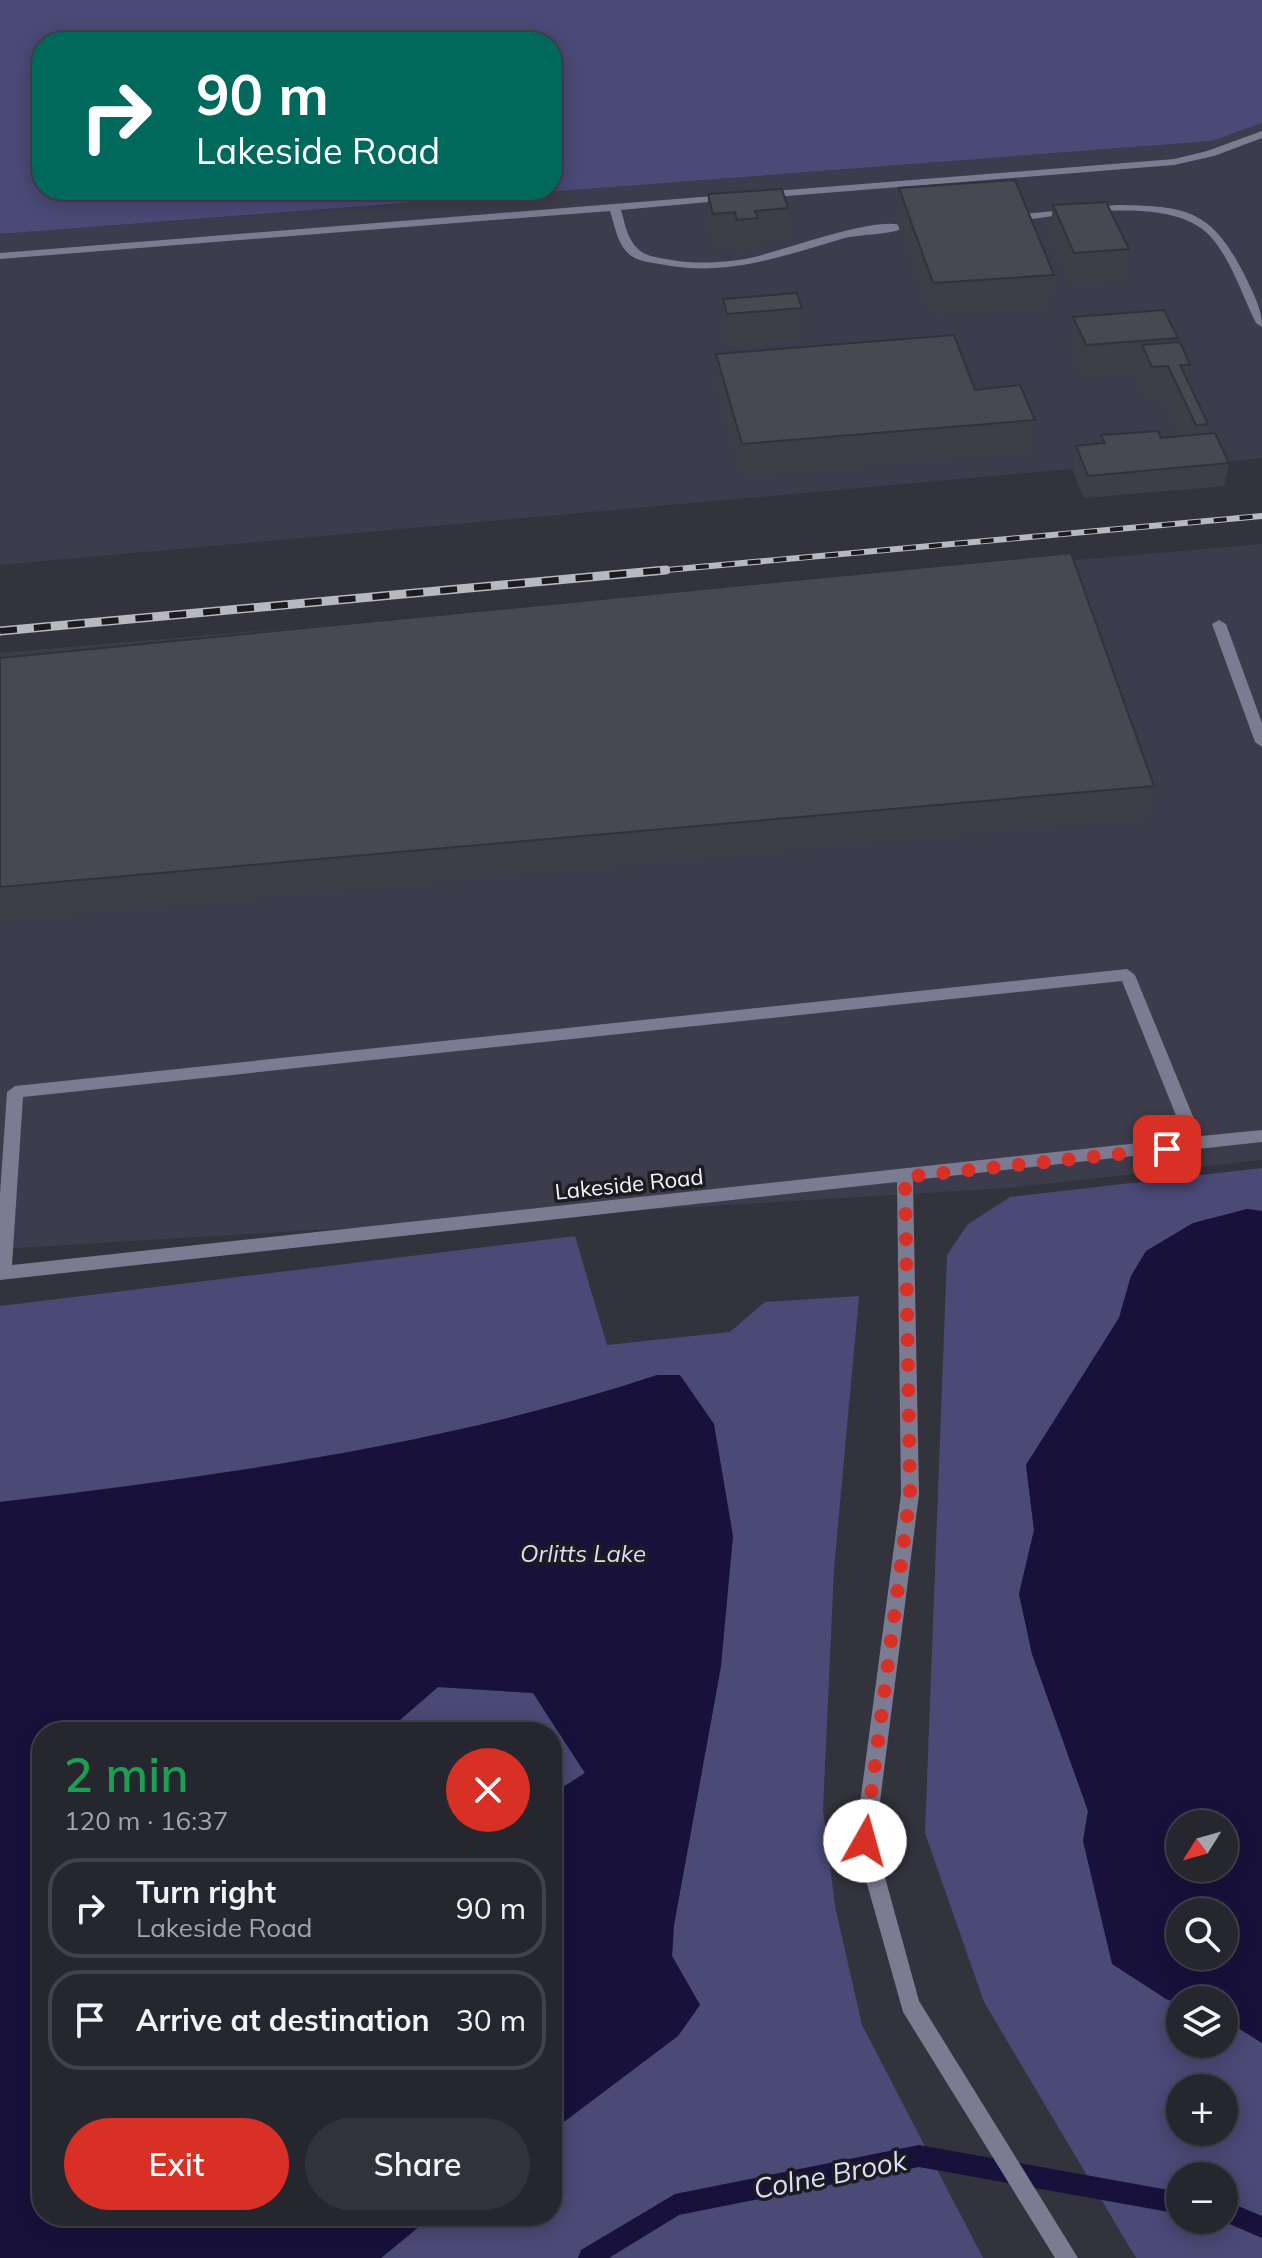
<!DOCTYPE html>
<meta charset="utf-8">
<style>
body{margin:0;font-family:Mulish,sans-serif;background:#32323a;color:#f1f3f6;height:100vh;display:flex;flex-direction:column;font-size:30px;white-space:nowrap}
*{box-sizing:border-box;margin:0}
p{font-size:26px;color:#a4a5aa}
.icon{flex:none;width:44px;height:44px;fill:none;stroke:currentColor;stroke-width:2;stroke-linecap:round;stroke-linejoin:round}
.map{position:relative;flex:1;overflow:hidden}
.drawer{position:absolute;left:32px;top:1722px;width:530px;height:504px;display:flex;flex-direction:column;background:#26262e;border-radius:32px;box-shadow:0 4px 20px #0003,0 0 0 2px #42434a}
.drawer>*{flex:none}
.hud{position:absolute;left:32px;top:32px;width:530px;height:168px;border-radius:32px;box-shadow:0 4px 20px #0003,0 0 0 2px #42434a;background:#00695c;color:#fff;overflow:hidden}
.needle{width:52px;rotate:233deg}
.fabs{position:absolute;left:1166px;top:1810px;display:grid;gap:16px}
.fabs a{display:grid;place-items:center;width:72px;height:72px;border-radius:50%;background:#26262e;box-shadow:0 4px 20px #0003,0 0 0 2px #42434a;font-size:40px}
.pin{position:absolute;display:grid;place-items:center;width:68px;height:68px;color:#fff;margin:-34px;border-radius:16px;box-shadow:0 4px 12px #0006}
.me{position:absolute;width:88px;margin:-44px;rotate:7deg;stroke-linejoin:round;filter:drop-shadow(0 0 6px #0008)}
.turn{display:flex;align-items:center;gap:28px;height:168px;padding:0 32px;font-size:36px}
.turn .icon{width:104px;height:104px;stroke-width:2.5}
.turn b{display:block;font-size:56px;line-height:68px}
.round{display:grid;place-items:center;flex:none;width:84px;height:84px;border-radius:42px;background:#32323a}
.headline{display:flex;align-items:center;justify-content:space-between;height:136px;padding:0 32px}
h1{font-size:48px;font-weight:600;line-height:60px;color:#1e9e55}
.cta{display:flex;gap:16px;margin-top:auto;padding:16px 32px}
.cta a{flex:1;height:92px;border-radius:48px;background:#d93025;color:#fff;font-size:32px;font-weight:600;line-height:92px;text-align:center}
.cta a+a{background:#32323a;color:#f1f3f6}
ul{padding:0;list-style:none}
li{display:flex;align-items:center;gap:24px;height:100px;margin:0 16px 12px;padding:0 16px;border:4px solid #42434a;border-radius:32px}
li div{flex:1}
li b{display:block;font-size:30px}
li em{font-style:normal}
.map>svg:first-child{display:block}
.built{fill:#3c3c4c}
.green{fill:#4b4976;fill-rule:evenodd}
.water{fill:#18113b;fill-rule:evenodd}
.lines{fill:none;stroke-linecap:round;stroke-linejoin:round}
.stream{fill:#18113b;fill-rule:evenodd}
.service{fill:#7b7b92;fill-rule:evenodd}
.rail-far1-casing{stroke:#b8b8bf;stroke-width:6}
.rail-casing{stroke:#b8b8bf;stroke-width:9}
.rail-far1{stroke:#1b1b20;stroke-width:4;stroke-dasharray:13;stroke-linecap:butt}
.rail{stroke:#1b1b20;stroke-width:6;stroke-dasharray:17;stroke-linecap:butt}
.wall{fill:#3e3e47}
.building{fill:#484853;stroke:#32323a;stroke-width:2}
.route{stroke:#d93025;stroke-width:14;stroke-dasharray:0 25.2}
.labels{text-anchor:middle;dominant-baseline:central;stroke-width:7;stroke-linejoin:round;paint-order:stroke}
.street-label{font-size:22px;fill:#f4f4fa;stroke:#1b1b20}
.water-label{font-size:24px;font-style:italic;fill:#dcdcfb;stroke:#1b1b20}
.near-water-label{font-size:28px;font-style:italic;fill:#dcdcfb;stroke:#1b1b20}
</style>
<div class="map">
<svg width="1262" height="2258" viewBox="0 0 1262 2258">
<rect width="100%" height="100%" fill="#33333d"/>
<g class="built">
<path d="M1262 123V458L1214 463 1224 486 1084 498 1072 469 0 565V234L1212 141Z"/>
<path d="M1262 544V1160L1008 1188 0 1249V653Z"/>
</g>
<g class="green">
<path d="M0 0H1262V123L1212 141 0 234ZM42 42H552V190H42Z"/>
<path d="M1262 1168V1211L1247 1209 1146 1251 1131 1276 1119 1318 1026 1465 1034 1530 1019 1594 1032 1654 1088 1811 1083 1841 1166 1999 1180 2004V2044H1224V2019L1262 2043V2258H1136L984 2002 925 1833 947 1255 968 1224 1010 1197ZM1180 2088H1224V2132H1180ZM1180 2176H1224V2220H1180Z"/>
<path d="M575 1236 607 1345 730 1332 765 1302 859 1296 834 1569 823 1810 835 1906 862 2025 983 2258H381L432 2216H552V2131L700 2005 672 1956 674 1925 721 1666 657 1375C444 1446 222 1475 0 1502V1306Z"/>
<path d="M438 1687 533 1693 585 1773 552 1794V1732H386Z"/>
</g>
<g class="water">
<path d="M1247 1209 1262 1211V2043L1224 2019V2000H1180V2004L1166 1999 1112 1964 1083 1841 1088 1811 1032 1654 1019 1594 1034 1530 1026 1465 1119 1318 1131 1276 1146 1251 1193 1223ZM1180 1824H1224V1868H1180ZM1180 1912H1224V1956H1180Z"/>
<path d="M657 1375H680L714 1424 733 1536 721 1666 674 1925 672 1956 700 2005 678 2036 552 2131V1794L585 1773 533 1693 438 1687 386 1732H42V2216H432L381 2258H0V1502C222 1475 444 1446 657 1375Z"/>
</g>
<g class="lines">
<g class="stream">
<path d="M919 2145 1180 2192V2214L919 2167 679 2215 609 2258H578L581 2250 675 2194Z"/>
<path d="M1224 2200 1262 2216V2238L1220 2220H1224Z"/>
</g>
<g class="service">
<path d="M1262 131V138L1214 156 1174 165 762 198 756 195 762 192 1174 159 1207 151Z"/>
<path d="M726 195 732 198 730 200 621 210C625 223 627 239 638 249 646 257 661 258 672 260 695 264 722 263 745 259 776 254 882 212 905 227 893 235 862 234 845 238 786 255 728 277 665 265 654 263 639 262 630 255 617 244 615 226 610 211L0 259V253Z"/>
<path d="M1117 205C1186 206 1211 209 1244 274 1252 291 1262 307 1262 327L1256 323C1242 295 1231 259 1210 236 1171 193 1064 216 1013 221L1007 218 1013 215Z"/>
<path d="M1219 620 1226 624 1262 723V747L1255 742 1212 624Z"/>
<path d="M1127 969 1135 975 1201 1136 1262 1130V1142L913 1180 919 1494 875 1841 919 2001 1078 2258H1055L903 2012 855 1841 901 1494 897 1182 0 1280V1194L7 1092 15 1086ZM1122 981 1185 1138 12 1265 23 1097Z"/>
</g>
<defs>
<path id="rail-far1" d="M644 572 1262 516"/>
<path id="rail" d="M0 631 666 570"/>
</defs>
<use href="#rail-far1" class="rail-far1-casing"/>
<use href="#rail" class="rail-casing"/>
<use href="#rail-far1" class="rail-far1"/>
<use href="#rail" class="rail"/>
</g>
<g class="wall">
<path d="M899 188 1054 275 1049 307 930 315 896 220Z"/>
<path d="M708 194 788 208 786 240 757 242 756 250 736 251 734 244 712 246 707 226Z"/>
<path d="M1053 205 1129 249 1124 281 1070 285 1049 237Z"/>
<path d="M723 299 802 308 800 340 726 346 722 331Z"/>
<path d="M1073 317 1178 338 1177 343 1190 365 1187 380 1208 424 1206 434 1229 463 1224 486 1084 498 1072 468 1076 446 1100 444 1101 435 1161 438 1180 436 1162 399 1146 400 1136 377 1137 373 1081 377 1069 349Z"/>
<path d="M716 354 975 390 1035 420 1030 452 741 477 715 386Z"/>
<path d="M0 658 1154 786 1147 818 0 921Z"/>
</g>
<g class="building">
<path d="M1015 180 1054 275 933 283 899 188Z"/>
<path d="M782 189 788 208 755 211 758 218 737 220 735 212 713 214 708 194Z"/>
<path d="M1106 202 1129 249 1074 253 1053 205Z"/>
<path d="M797 293 802 308 727 314 723 299Z"/>
<path d="M1164 310 1178 338 1086 345 1073 317Z"/>
<path d="M954 335 975 390 1020 385 1035 420 742 444 716 354Z"/>
<path d="M1180 342 1190 365H1180L1208 424 1196 425 1168 366 1152 367 1142 345Z"/>
<path d="M1158 431 1161 438 1215 433 1229 463 1088 476 1076 446 1105 443 1101 435Z"/>
<path d="M1071 553 1154 786 0 887V658Z"/>
</g>
<g class="lines">
<path class="route" d="M865 1841 910 1494 905 1177 1167 1149"/>
</g>
<g class="labels">
<g class="street-label">
<text transform="translate(629 1184) rotate(-6)">Lakeside Road</text>
</g>
<g class="water-label">
<text x="583" y="1553">Orlitts Lake</text>
</g>
<g class="near-water-label">
<text transform="translate(830 2174) rotate(-11)">Colne Brook</text>
</g>
</g>
</svg>
<div class="fabs">
<a><svg class="needle" viewBox="-14 -14 28 28"><path d="M0-13l5 13h-10z" fill="#e53935"/><path d="M0 13l5-13h-10z" fill="#a4a5aa"/></svg></a>
<a><svg class="icon" aria-label="search" viewBox="0 0 24 24"><circle cx="10" cy="10" r="6"/><path d="M15 15l6 6"/></svg></a>
<a><svg class="icon" aria-label="layers" viewBox="0 0 24 24"><path d="M12 4l9 5-9 5-9-5zM3 14l9 5 9-5"/></svg></a>
<a>+</a>
<a>−</a>
</div>
<div class="pin" style="left:1167px;top:1149px;background:#d93025"><svg class="icon" aria-label="arrive" viewBox="0 0 24 24"><path d="M6 21V4h12l-3 4 3 4H6"/></svg></div>
<svg class="me" style="left:865px;top:1841px" viewBox="-20 -20 40 40"><circle r="19" fill="#fff"/><path d="M0-13L10 11 0 6-10 11z" fill="#d93025"/></svg>
<div class="hud">
<div class="turn"><svg class="icon" aria-label="right" viewBox="0 0 24 24"><path d="M7 20v-9h11M14 6l5 5-5 5"/></svg><div><b>90 m</b>Lakeside Road</div></div>
</div>
<section class="drawer">
<div class="headline"><div><h1>2 min</h1><p>120 m · 16:37</p></div><a class="round" style="background:#d93025;color:#fff"><svg class="icon" aria-label="close" viewBox="0 0 24 24"><path d="M6 6l12 12M18 6L6 18"/></svg></a></div>
<ul>
<li><svg class="icon" aria-label="right" viewBox="0 0 24 24"><path d="M7 20v-9h11M14 6l5 5-5 5"/></svg><div><b>Turn right</b><p>Lakeside Road</p></div><em>90 m</em></li>
<li><svg class="icon" aria-label="arrive" viewBox="0 0 24 24"><path d="M6 21V4h12l-3 4 3 4H6"/></svg><div><b>Arrive at destination</b></div><em>30 m</em></li>
</ul>
<div class="cta"><a>Exit</a><a>Share</a></div>
</section>
</div>
